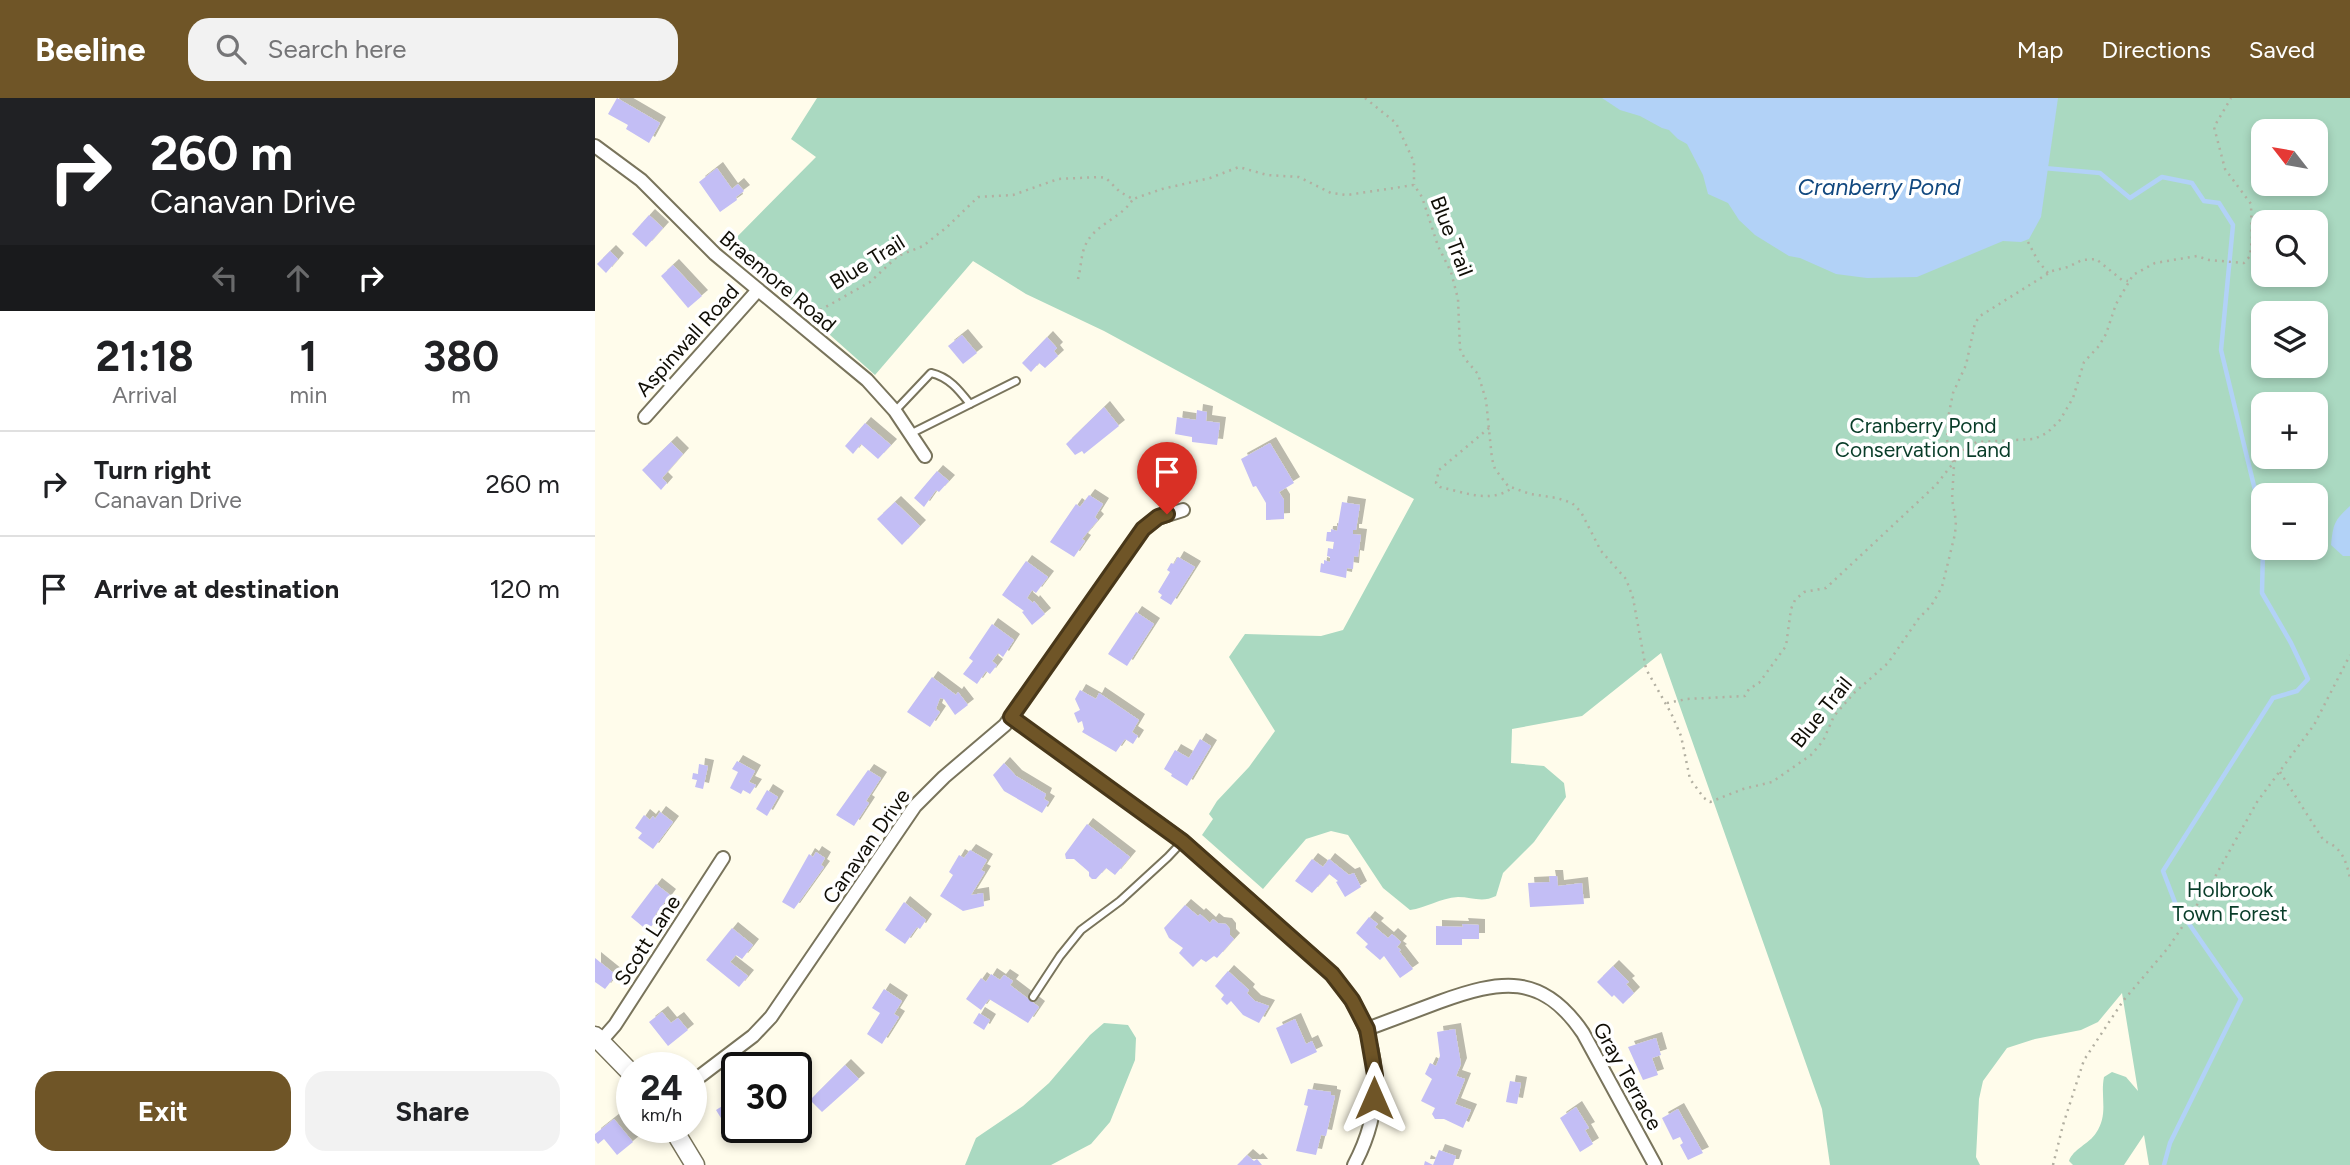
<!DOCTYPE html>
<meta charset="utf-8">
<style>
body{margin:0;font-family:Figtree,sans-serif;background:#f2f2f2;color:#202124;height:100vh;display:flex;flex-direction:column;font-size:26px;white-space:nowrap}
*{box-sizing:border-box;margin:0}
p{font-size:23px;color:#757577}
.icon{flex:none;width:38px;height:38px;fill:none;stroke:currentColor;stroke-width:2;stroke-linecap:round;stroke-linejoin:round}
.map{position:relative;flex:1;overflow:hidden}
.sheet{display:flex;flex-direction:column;background:#fff;width:595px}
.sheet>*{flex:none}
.banner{background:#202124;color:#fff;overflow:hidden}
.needle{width:46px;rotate:301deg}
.fabs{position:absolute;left:1656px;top:21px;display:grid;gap:14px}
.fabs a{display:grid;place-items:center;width:77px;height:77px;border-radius:14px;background:#fff;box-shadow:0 4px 10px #0003;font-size:35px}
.speed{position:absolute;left:21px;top:954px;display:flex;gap:14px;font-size:35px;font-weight:700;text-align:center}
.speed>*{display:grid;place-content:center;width:91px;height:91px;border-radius:50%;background:#fff;box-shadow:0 4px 10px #0003;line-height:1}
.speed small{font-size:18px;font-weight:400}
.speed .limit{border:4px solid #111;border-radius:10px;background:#fff;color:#111}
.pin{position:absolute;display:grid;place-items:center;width:60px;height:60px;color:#fff;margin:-72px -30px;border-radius:50% 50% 50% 0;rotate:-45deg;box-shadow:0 0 7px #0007}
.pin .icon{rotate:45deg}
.me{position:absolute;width:77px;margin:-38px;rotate:0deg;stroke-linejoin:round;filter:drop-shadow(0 0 5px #0008)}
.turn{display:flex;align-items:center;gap:24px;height:147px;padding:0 35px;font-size:32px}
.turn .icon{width:91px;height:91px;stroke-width:2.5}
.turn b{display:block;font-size:49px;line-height:60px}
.lanes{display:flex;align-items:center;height:66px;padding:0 35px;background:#0003;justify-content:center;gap:35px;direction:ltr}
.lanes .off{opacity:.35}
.eta{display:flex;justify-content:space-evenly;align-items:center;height:119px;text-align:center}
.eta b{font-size:42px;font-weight:700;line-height:49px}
.action{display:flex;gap:14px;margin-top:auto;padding:14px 35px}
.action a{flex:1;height:80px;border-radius:21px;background:#6f5527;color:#fff;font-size:28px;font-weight:700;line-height:80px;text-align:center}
.action a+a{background:#f2f2f2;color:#202124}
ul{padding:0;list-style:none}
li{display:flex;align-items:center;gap:21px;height:105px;padding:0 35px;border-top:2px solid #e0e0e0}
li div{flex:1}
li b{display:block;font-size:26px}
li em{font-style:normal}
header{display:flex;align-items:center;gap:42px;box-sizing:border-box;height:98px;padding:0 35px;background:#6f5527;color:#fff}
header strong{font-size:33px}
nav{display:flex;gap:38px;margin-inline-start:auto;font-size:24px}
.search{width:490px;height:63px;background:#f2f2f2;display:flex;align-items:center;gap:18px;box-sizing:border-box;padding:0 24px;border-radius:21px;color:#757577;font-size:26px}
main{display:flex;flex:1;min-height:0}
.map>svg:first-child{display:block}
.green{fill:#aad9c1;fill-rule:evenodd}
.water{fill:#b2d2f7}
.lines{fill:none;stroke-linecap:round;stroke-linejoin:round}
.stream{stroke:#b2d2f7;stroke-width:4.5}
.building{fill:#c3bef5;filter:url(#shadow)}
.lane-casing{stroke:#79745c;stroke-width:10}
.street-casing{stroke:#79745c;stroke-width:16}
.secondary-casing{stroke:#79745c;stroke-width:21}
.path{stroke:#b2afa1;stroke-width:2.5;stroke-dasharray:2 5;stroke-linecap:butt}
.lane{stroke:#fff;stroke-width:6}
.street{stroke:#fff;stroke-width:12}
.secondary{stroke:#fff;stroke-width:18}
.route-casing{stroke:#483719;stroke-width:18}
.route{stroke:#6f5527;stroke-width:12}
.labels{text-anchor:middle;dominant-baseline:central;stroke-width:7;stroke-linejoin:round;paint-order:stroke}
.street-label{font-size:21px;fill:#0f0d05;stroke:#fff}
.park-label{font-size:21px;fill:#093d29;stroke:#fff}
.water-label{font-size:23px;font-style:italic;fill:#11487f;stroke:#fff}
</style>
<header>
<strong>Beeline</strong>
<div class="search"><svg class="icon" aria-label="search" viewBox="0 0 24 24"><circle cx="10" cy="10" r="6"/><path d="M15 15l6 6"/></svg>Search here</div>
<nav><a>Map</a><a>Directions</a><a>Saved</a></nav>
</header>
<main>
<section class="sheet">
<div class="banner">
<div class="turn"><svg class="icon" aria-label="right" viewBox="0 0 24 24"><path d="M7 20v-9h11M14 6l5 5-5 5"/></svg><div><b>260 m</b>Canavan Drive</div></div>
<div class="lanes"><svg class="icon off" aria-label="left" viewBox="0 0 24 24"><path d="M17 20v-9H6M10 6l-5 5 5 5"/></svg><svg class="icon off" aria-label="ahead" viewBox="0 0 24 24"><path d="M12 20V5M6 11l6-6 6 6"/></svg><svg class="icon" aria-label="right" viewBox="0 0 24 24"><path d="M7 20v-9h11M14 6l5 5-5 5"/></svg></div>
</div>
<div class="eta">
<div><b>21:18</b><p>Arrival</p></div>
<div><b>1</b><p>min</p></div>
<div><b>380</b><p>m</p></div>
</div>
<ul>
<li><svg class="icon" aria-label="right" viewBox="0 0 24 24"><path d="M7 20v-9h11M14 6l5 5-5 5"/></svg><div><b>Turn right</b><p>Canavan Drive</p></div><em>260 m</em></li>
<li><svg class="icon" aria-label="arrive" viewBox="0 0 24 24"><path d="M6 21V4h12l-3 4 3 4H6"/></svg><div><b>Arrive at destination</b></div><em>120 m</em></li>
</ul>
<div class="action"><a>Exit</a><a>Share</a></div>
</section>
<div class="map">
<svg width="1755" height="1067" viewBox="0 0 1755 1067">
<defs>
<filter id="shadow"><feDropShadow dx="6" dy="-6" stdDeviation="0" flood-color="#0004"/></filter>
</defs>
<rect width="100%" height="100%" fill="#fffceb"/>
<g class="green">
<path d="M222 0H1755V1067H1554L1549 1037 1529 1067H1478L1474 1063C1478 1051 1494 1046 1501 1035 1514 1016 1505 999 1509 979L1517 974 1531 979 1543 993 1527 895 1503 924 1486 932 1440 941 1412 950 1388 983 1384 1001 1381 1059 1385 1067H1235L1227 1011 1066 555 987 618 917 631 916 665 949 668 969 685 971 699 939 744 908 775 901 798C887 805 877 799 863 799 845 800 831 810 815 812L788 790 753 737 736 733 711 741 668 791 607 737 618 721 614 716 622 703 654 669 680 633 634 559 650 536 726 538 748 532 819 401 509 233 431 196 378 163 280 277 134 147 221 59 196 41ZM1668 33H1720V86H1668ZM1668 124H1720V177H1668ZM1668 215H1720V268H1668ZM1668 306H1720V359H1668ZM1668 397H1720V450H1668Z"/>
<path d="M509 925 533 927 541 940 540 962 515 1024 496 1046 456 1067H370L381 1040 428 1008 454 985 495 937Z"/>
</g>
<g class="water">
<path d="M1007 0H1463L1446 119 1434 141 1426 144 1408 143 1322 179 1272 180 1241 176 1205 160 1194 158 1160 137 1144 122 1133 105 1113 96 1108 77 1092 46 1083 41 1074 32 1067 30 1045 18 1025 12Z"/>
<path d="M1755 408V458H1748L1736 447C1738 425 1740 422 1755 408Z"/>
</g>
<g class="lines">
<g class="stream">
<path d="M1449 70 1505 75 1535 100 1567 79 1597 85 1609 103 1624 105 1638 127 1626 252 1668 425"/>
<path d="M1569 1067 1575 1045 1646 901 1581 807 1568 773 1678 600 1702 593 1713 581 1696 545 1667 495 1668 450"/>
</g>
</g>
<g class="building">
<path d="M22 0 65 25 54 45 31 31 33 27 13 16Z"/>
<path d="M122 70 137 91 143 86 149 93 141 99 142 102 125 114 104 84Z"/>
<path d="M54 117 68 130 51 149 37 136Z"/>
<path d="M15 153 23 161 11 175 2 166Z"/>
<path d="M78 167 107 198 93 210 66 178Z"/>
<path d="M367 237 382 255 368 266 353 248Z"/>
<path d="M452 239 462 250 459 253 463 258 450 270 444 265 436 274 427 265Z"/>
<path d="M509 309 524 328 489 356 487 353 480 357 471 346Z"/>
<path d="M602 312 612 314 611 323 625 325 622 347 597 344V339L580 336 582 319 601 322Z"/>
<path d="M270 325 296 347 283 361 266 346 258 356 250 348Z"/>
<path d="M76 344 88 356 67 380 72 385 66 392 47 372Z"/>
<path d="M675 345 699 385 684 394 689 402V421L671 422V405L661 388 658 389 646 361Z"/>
<path d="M342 373 354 383 344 394 341 392 329 409 319 400Z"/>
<path d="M494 397 508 406 500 419 503 422 487 441 490 443 479 459 455 444 481 406 485 409Z"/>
<path d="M300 404 325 428 307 447 282 421Z"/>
<path d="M747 404 765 407 761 432H758V436L766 437 763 459 759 458 758 471 752 470 751 480 725 474 726 465 729 466V462L735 464V459L732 458 733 450 738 451 739 444 731 443 732 434H736V431L742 433Z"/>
<path d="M583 459 600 469 576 507 565 500 567 497 563 494 575 474 572 472 576 465 579 466Z"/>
<path d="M431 463 453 479 441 495 437 492 432 500 438 505 439 503 450 516 437 527 427 514 429 513 407 497Z"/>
<path d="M541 514 559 526 532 568 513 556Z"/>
<path d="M397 526 419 542 408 559 403 555 397 563 402 567 395 576 391 573 382 586 368 576 378 563 374 560Z"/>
<path d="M337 579 361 597 363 594 373 607 360 617 349 601 345 600 341 611 345 614 335 629 312 614Z"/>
<path d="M485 592 501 601 504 595 544 622 537 634 543 638 538 646 530 641 521 654 487 634 489 631 487 623 483 625 479 615 485 612 480 601Z"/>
<path d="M605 641 616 648 592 688 576 678 577 676 569 671 580 652 594 660Z"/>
<path d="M142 663 160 673 154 684 161 687 155 696 148 692 146 696 135 690 143 674 137 671Z"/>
<path d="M409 665 421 678 451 696 449 701 454 704 447 715 409 693 398 677Z"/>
<path d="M104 666 113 668 108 691 100 689 102 682 97 681 98 675 103 676Z"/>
<path d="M273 672 286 680 271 703 274 705 259 728 241 717Z"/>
<path d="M172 692 183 699 172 718 161 711Z"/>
<path d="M65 714 78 724 58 751 43 740 47 735 40 730 49 717 55 722 58 718 60 721Z"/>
<path d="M492 726 535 759 520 777 511 770 501 781H497L494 778V774L479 761H471L470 756Z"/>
<path d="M375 752 392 762 386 772 390 774 376 797 388 795 389 808 368 813 345 798 358 777 354 774 364 757 369 760Z"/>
<path d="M221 754 230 760 226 767 229 769 199 811 187 804 214 756 218 759Z"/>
<path d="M717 761 728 769 734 761 754 777 759 775 766 789 750 799 741 784 743 783 734 776 717 795 700 783Z"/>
<path d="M954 778H962L963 788 987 785 989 806 935 809 933 785 955 784Z"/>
<path d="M61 786 75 797 60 817 63 819 53 833 36 819Z"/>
<path d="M309 804 331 822 325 831 322 829 310 846 290 832Z"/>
<path d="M590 807 603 818 605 816 615 825 618 821 623 825 631 826 635 831V837L639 841 622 860 619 858 611 864 606 861 598 869 584 855 588 850 574 840 569 830Z"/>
<path d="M774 819 783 826 780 829 793 840 797 836 806 844 802 849 806 852 804 853 818 871 805 880 789 858 785 862 770 849 773 846 761 835Z"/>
<path d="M867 826 884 827V841H867V847H841V828L868 829Z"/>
<path d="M137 830 158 847 147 861 141 857 135 864 153 878 144 889 111 862Z"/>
<path d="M0 860 21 877 10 891 0 884Z"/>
<path d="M1018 868 1034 884 1031 886 1039 895 1028 906 1019 897 1017 899 1002 884Z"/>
<path d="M633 873 654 892 652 895 660 903 674 908 664 925 648 917 636 903 632 907 626 901 629 897 620 888Z"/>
<path d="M396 876 405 882 409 877 418 883 415 887 444 909 433 925 394 901 386 912 371 901 386 880 391 884Z"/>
<path d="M289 891 307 903 299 916 304 919 287 946 272 936 285 915 277 910Z"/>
<path d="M67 914 76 925 83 920 93 932 73 948 54 924Z"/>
<path d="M384 915 395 922 389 932 378 925Z"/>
<path d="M700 921 711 946 717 943 722 954 696 966 681 930Z"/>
<path d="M860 931 866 966 861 978 870 981 860 1006 876 1012 868 1030 849 1021H840L837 1016 840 1010 826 1003 837 981 830 976 835 965 841 968 845 958 842 934Z"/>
<path d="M1061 940 1066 957 1057 960 1063 977 1048 982 1033 949Z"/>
<path d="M250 967 264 981 227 1014 215 1002Z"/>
<path d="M915 983 926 985 922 1006 911 1004Z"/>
<path d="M713 991 736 994V997L740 998 731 1038 726 1037 721 1057 701 1053 713 1008 709 1007Z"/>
<path d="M135 1003 142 1013V1029H151L137 1038 121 1012Z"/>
<path d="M981 1009 994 1030 990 1032 998 1046 985 1054 965 1020Z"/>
<path d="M1083 1011 1108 1055 1093 1062 1085 1047 1088 1045 1085 1039 1078 1042 1067 1020Z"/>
<path d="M19 1021 38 1044 22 1057 9 1041 3 1046 0 1042V1036Z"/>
<path d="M844 1052 861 1058 858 1067H829L830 1063 838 1067Z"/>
<path d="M652 1057 659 1063 662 1061 667 1067H642Z"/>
</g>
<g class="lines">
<defs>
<g id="lane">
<path d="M300 313 336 275C354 279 364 292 375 306"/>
<path d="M315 336 421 283"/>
<path d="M438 899 465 858 486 832 525 803 573 759 588 743"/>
</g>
<g id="street">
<path d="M0 48 46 82 120 156 272 282 300 313 330 358"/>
<path d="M50 319 163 192"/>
<path d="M416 619 588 743 729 868C784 923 796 998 759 1067"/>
<path d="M772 931C796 922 820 913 844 904 905 882 947 874 988 935L1060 1067"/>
<path d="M6 943 20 927 128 760"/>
<path d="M96 985 158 938 176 919 320 708 349 679 410 627 548 431 563 420 588 412"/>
</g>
<g id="secondary">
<path d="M0 938 37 976"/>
<path d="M77 1029 100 1067"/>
</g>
</defs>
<use href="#lane" class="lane-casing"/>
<use href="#street" class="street-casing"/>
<use href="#secondary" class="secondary-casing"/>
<g class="path">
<path d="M770 0 801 25 819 64V87"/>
<path d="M1433 144 1443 163 1453 175"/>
<path d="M483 181C486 170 486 157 490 148 499 126 526 121 538 101"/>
<path d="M213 219 275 184 303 158 328 148 352 129 383 99 418 97 463 81 504 79 511 80 525 94 538 101 567 91 615 80 644 69 672 77 704 79 736 95 752 97 819 87 827 99 843 148 856 174 863 201 865 251 870 261 883 276 891 302 897 361 900 371 913 388 935 396 962 400 977 405 986 414 1006 453 1031 481 1038 500 1051 571 1076 615 1086 638 1095 681 1109 700 1115 704 1148 691 1177 684 1216 657 1228 643 1239 618 1259 595 1293 565 1324 520 1336 508 1347 489 1360 436 1361 423 1357 401 1359 367 1352 342 1353 320 1358 295 1371 267 1380 225 1385 218 1457 173 1473 169 1487 162 1501 161 1527 182 1533 183"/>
<path d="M894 330 844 372 841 385 845 389C868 394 896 406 917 390"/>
<path d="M1072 605 1092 601 1150 598 1154 591 1164 585 1191 548 1196 511 1200 502 1209 494 1231 490 1341 387 1370 350 1382 344 1439 341 1452 335 1465 322 1478 300 1489 264 1504 248 1511 236 1521 206 1538 177 1560 165 1602 158 1614 162 1649 165 1655 158 1657 142 1656 106 1630 71 1619 29 1636 0"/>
<path d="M1685 674 1729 743C1747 749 1751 763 1755 780"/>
<path d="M1458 1067 1468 1027 1489 962 1528 903 1573 850 1616 786 1662 704 1719 627 1755 557"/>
</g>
<use href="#lane" class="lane"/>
<use href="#street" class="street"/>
<use href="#secondary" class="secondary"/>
</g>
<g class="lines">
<defs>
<path id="route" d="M572 416 563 419 548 431 416 619 587 743 737 876 757 902 772 931 780 977 779 1000"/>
</defs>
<use href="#route" class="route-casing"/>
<use href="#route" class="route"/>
</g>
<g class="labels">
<g class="street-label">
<text transform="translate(857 138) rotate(69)">Blue Trail</text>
<text transform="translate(272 164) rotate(-32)">Blue Trail</text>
<text transform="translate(183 183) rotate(40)">Braemore Road</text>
<text transform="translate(92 242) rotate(-48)">Aspinwall Road</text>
<text transform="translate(1226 614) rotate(-51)">Blue Trail</text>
<text transform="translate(271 748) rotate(-55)">Canavan Drive</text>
<text transform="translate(52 842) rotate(-57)">Scott Lane</text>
<text transform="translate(1033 978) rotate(61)">Gray Terrace</text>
</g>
<g class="park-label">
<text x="1328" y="327">Cranberry Pond<tspan x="1328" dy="24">Conservation Land</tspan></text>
<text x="1635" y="791">Holbrook<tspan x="1635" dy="24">Town Forest</tspan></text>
</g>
<g class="water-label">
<text x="1284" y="89">Cranberry Pond</text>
</g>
</g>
</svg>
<div class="fabs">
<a><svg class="needle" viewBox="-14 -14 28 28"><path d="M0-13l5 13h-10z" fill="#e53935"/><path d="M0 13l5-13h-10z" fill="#757577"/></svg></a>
<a><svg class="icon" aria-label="search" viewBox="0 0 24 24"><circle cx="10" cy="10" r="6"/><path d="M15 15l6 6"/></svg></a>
<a><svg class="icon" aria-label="layers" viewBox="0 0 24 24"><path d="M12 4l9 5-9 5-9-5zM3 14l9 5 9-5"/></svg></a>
<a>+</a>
<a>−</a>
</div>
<div class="speed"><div>24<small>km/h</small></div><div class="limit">30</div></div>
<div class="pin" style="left:572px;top:416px;background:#d93025"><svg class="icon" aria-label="arrive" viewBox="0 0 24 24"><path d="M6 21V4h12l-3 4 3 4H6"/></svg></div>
<svg class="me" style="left:779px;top:1000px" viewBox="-20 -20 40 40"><path d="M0-17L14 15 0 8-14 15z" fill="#6f5527" stroke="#fff" stroke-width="4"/></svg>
</div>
</main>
